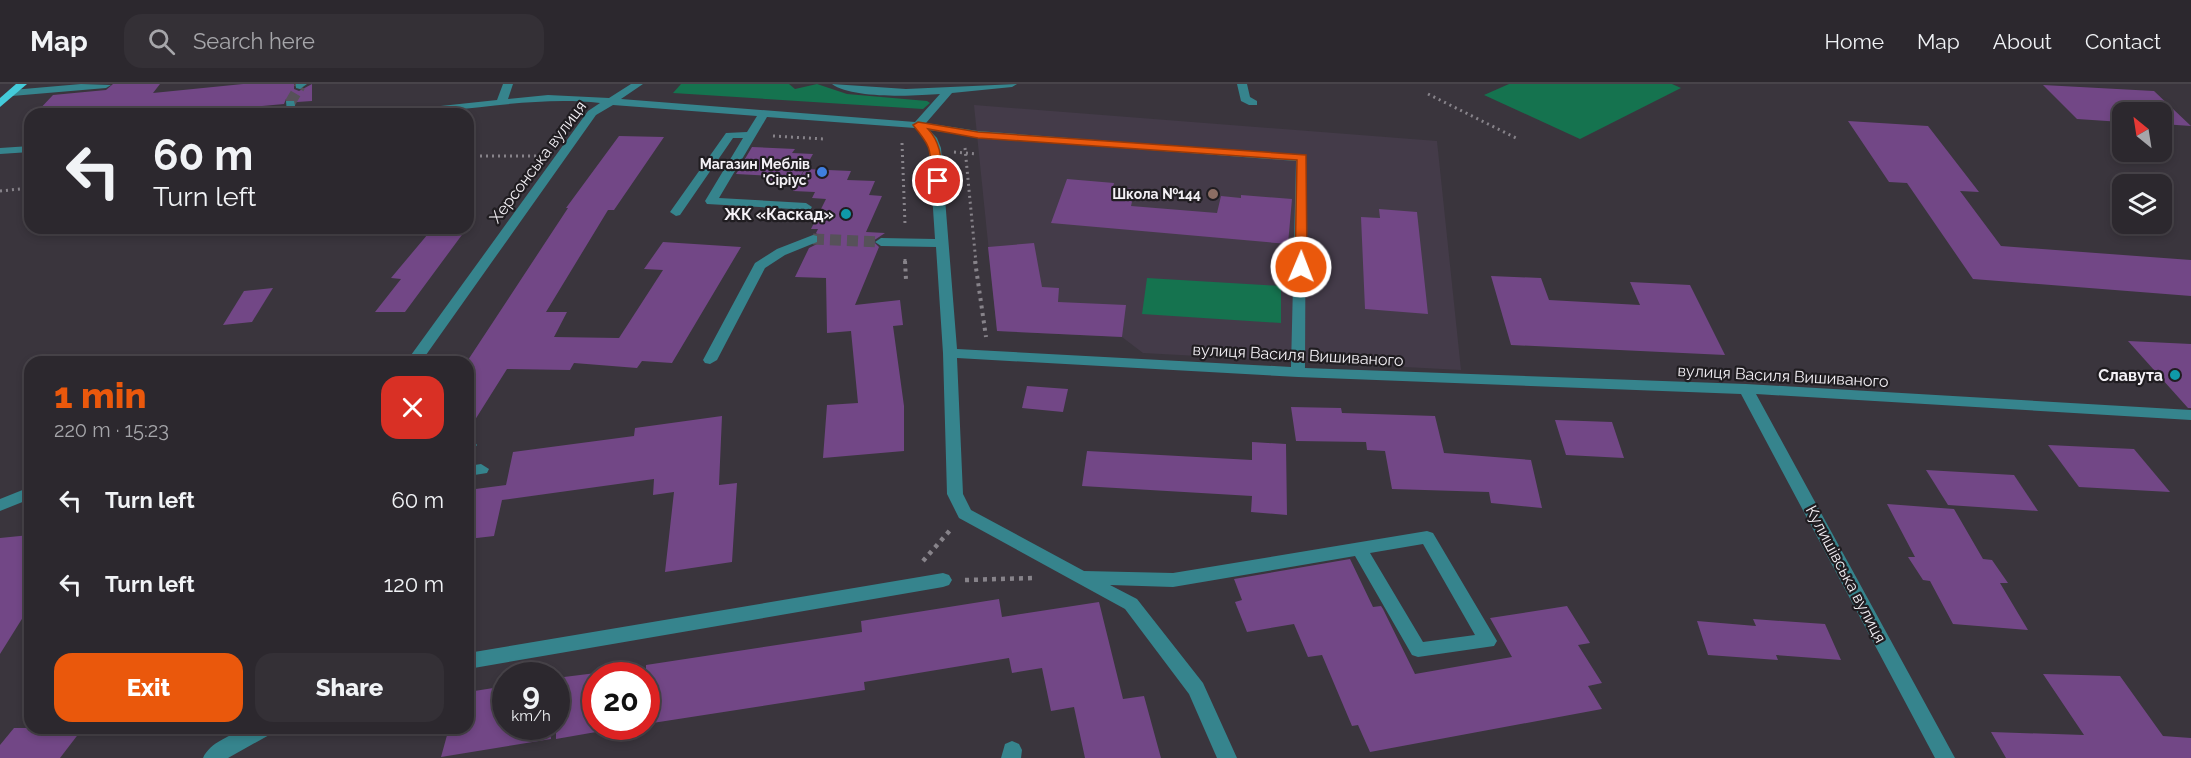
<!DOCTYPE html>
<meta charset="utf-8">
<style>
body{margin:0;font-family:Raleway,sans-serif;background:#343036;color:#f1f3f6;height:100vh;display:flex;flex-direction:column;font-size:22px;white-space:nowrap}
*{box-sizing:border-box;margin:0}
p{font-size:20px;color:#a6a6aa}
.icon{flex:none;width:33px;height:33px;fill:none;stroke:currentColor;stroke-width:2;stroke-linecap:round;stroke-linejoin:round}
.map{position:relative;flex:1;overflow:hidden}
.side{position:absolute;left:24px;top:272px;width:450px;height:378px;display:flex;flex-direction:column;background:#2c282e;border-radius:18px;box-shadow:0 3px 9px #0003,0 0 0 2px #48444a}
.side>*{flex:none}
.guide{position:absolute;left:24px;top:24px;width:450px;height:126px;border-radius:18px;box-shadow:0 3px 9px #0003,0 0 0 2px #48444a;background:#2c282e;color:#f1f3f6;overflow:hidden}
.needle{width:39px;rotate:330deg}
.tools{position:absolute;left:2112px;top:18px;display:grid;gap:12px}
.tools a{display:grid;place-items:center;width:60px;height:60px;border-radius:12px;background:#2c282e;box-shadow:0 3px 9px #0003,0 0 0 2px #48444a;font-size:30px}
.speed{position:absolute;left:492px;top:578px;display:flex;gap:12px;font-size:30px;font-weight:700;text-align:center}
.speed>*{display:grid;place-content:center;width:78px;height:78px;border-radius:50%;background:#2c282e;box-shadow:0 3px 9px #0003,0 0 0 2px #48444a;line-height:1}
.speed small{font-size:15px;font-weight:400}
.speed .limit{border:9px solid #d22;background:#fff;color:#111}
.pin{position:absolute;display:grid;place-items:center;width:51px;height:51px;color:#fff;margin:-26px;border:3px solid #fff;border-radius:50%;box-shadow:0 2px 6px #0007}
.me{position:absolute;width:66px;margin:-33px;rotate:1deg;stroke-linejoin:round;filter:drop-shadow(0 0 4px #0008)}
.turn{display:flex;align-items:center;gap:21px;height:126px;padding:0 30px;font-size:27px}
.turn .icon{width:78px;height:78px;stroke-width:2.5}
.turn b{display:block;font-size:42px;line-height:51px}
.round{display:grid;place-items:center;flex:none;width:63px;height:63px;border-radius:18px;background:#343036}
.head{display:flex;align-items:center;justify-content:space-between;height:102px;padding:0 30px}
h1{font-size:36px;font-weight:800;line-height:45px;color:#ea580c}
.cta{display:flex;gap:12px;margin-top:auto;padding:12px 30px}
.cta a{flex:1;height:69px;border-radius:18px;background:#ea580c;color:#fff;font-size:24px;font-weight:800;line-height:69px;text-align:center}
.cta a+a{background:#343036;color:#f1f3f6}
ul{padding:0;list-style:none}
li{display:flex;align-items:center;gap:18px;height:84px;padding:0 30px}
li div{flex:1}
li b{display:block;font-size:22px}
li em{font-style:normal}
header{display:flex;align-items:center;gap:36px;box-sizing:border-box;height:84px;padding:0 30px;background:#2c282e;border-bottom:2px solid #48444a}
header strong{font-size:28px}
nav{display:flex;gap:33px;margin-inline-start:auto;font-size:21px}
.search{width:420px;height:54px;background:#343036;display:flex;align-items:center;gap:15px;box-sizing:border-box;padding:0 21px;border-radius:18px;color:#a6a6aa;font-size:22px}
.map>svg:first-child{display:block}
.built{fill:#443b49}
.green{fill:#15734f}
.building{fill:#724786}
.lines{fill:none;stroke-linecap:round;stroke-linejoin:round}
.minor-tunnel{stroke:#565159;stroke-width:11;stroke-dasharray:11 6;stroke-linecap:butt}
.path-far2{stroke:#87838a;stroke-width:3;stroke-dasharray:2 4;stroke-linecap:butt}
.path-far1{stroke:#87838a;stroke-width:4;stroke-dasharray:3 4.5;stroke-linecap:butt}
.path{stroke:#87838a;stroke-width:4.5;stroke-dasharray:4 5;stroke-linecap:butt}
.minor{fill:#36848d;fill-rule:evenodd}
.major{fill:#44cbda;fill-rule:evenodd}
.route{fill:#ea580c;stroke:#983908;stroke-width:1.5}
.shop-dot{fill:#3f7fe0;stroke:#201d21;stroke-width:2}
.education-dot{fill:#8d6e63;stroke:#201d21;stroke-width:2}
.culture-dot{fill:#0f9aa8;stroke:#201d21;stroke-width:2}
.labels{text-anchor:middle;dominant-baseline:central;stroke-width:4.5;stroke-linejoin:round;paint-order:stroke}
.far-poi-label{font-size:14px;font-weight:bold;fill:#f3f0f5;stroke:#201d21;text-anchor:end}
.street-label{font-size:16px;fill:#f3f0f5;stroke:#201d21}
.poi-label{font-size:16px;font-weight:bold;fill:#f3f0f5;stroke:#201d21;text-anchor:end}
</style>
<header>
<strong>Map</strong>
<div class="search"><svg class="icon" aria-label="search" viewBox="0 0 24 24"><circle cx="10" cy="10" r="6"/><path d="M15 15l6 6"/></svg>Search here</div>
<nav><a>Home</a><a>Map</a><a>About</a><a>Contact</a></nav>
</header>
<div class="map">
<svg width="2191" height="674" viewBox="0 0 2191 674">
<rect width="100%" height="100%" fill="#3a353d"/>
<path class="built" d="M974 21 1437 57 1461 286 1143 269 1122 253 997 247Z"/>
<g class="green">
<path d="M681 0H789L795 5 817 0 847 10 927 17 930 19 923 25 673 9Z"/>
<path d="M1509 0H1672L1681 4 1580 55 1484 11Z"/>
<path d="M1147 194 1281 202V239L1142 230Z"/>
</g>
<g class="building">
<path d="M113 0H160L153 9 243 0H294V5L299 7 312 0V17L297 18 294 15H286L284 20 175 30H35L53 11 106 6Z"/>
<path d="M2043 1 2154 7 2191 42 2162 40V28H2122V38L2077 35Z"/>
<path d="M1848 37 1928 42 1979 108 1960 107 2001 162 2191 176V212L1973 195 1907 99 1889 98Z"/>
<path d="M619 52 664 53 614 126H608L546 228H567L554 253 619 254 663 186 644 185 663 158 741 163 672 279 642 277 637 284 574 279 570 286 507 285 468 347V276L568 124H566Z"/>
<path d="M752 63 795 65 792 69 813 70 796 100 767 98 771 92 736 90Z"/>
<path d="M805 85 851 87 847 96 875 97 869 111 882 112 866 148 885 149 873 157 879 163 855 221 900 216 903 241 893 242 904 322V367L823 374 827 321 858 319 851 247 827 249 826 194 795 193 809 164 819 159V152L816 149 818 145H811L826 115 812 114 815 108 793 107Z"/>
<path d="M1067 95 1114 99 1113 103 1135 105 1131 122 1217 129 1221 112 1241 114V111L1292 115 1288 160 1051 139Z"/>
<path d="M1379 125 1417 128 1428 230 1365 225 1361 133 1380 134Z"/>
<path d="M433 144H467L405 228H375L401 195 391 194Z"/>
<path d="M1034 159 1042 203 1059 204 1058 218 1126 221 1122 253 997 247 988 163Z"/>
<path d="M1491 192 1541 194 1549 216 1640 221 1630 198 1690 201 1725 271 1511 261Z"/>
<path d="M273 204 252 238 223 241 244 207Z"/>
<path d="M2128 257 2191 260V324H2188Z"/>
<path d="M1027 302 1068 305 1063 328 1022 324Z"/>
<path d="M1291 323 1341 324 1342 329 1435 332 1444 369 1531 376 1542 424 1491 419 1489 408 1392 405 1385 367 1367 366 1366 358 1296 357Z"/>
<path d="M722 332 719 401 737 399 732 478 665 488 674 408 653 411 654 395 502 416 494 452 468 455V406L506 401 513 368 634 352 635 344Z"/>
<path d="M1555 336 1612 338 1624 374 1566 371Z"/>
<path d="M1252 358 1286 360 1287 431 1251 428 1252 412 1082 402 1087 367 1252 376Z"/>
<path d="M2048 361 2134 365 2170 408 2079 403Z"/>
<path d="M1926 386 2014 391 2038 427 1948 421Z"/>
<path d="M1887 420 1954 425 1983 475 1992 476 2008 499H2000L2028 546 1953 540 1930 497 1923 496 1908 473H1915Z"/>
<path d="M30 451V522L0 570V454Z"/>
<path d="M1350 475 1373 523 1381 522 1383 525 1415 590 1512 573 1490 534 1567 522 1590 559 1578 561 1602 599 1588 602 1602 625 1370 668 1358 641 1352 642 1322 571 1308 573 1294 540 1247 548 1235 518 1242 516 1234 495Z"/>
<path d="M999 515 1002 533 1099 518 1123 615 1144 612 1161 674H1085L1074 623 1051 627 1042 584 1012 589 1009 574 864 598 865 606 646 640V581L862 548 861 537Z"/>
<path d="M1753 535 1825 540 1841 576 1776 571 1778 576 1708 571 1697 537 1756 542Z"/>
<path d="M596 589V648L556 655V594Z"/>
<path d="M2043 590 2120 592 2163 652 2191 654V674H2006L1991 648 2084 651Z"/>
<path d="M506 602V642H550L551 655 441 673 449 644H468V608Z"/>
<path d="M14 644H83L60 674H0V661Z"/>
</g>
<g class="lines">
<g class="minor-tunnel">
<path d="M290 19 300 2"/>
<path d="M813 155 881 158"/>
</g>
<g class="path-far2">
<path d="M1428 10 1516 54"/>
<path d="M773 52 825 55"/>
<path d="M902 59 905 140"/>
<path d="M965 64 976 179"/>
<path d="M954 68 977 70"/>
<path d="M468 72H536"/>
<path d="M0 107 30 104"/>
<path d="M905 175V179"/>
</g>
<g class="path-far1">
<path d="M905 177 906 196"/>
<path d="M975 177 986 253"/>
</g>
<g class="path">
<path d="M923 477 952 444"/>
<path d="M965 496 1035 494"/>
</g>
<g class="minor">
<path d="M81 0 111 1 106 4 12 12 7 9 12 6Z"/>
<path d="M296 0H307L300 5 296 4Z"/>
<path d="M503 0H513L508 15 548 11 609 14 631 0H643L621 15 915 38 940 10C915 12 852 15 832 0L906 5 1017 0 1012 3 952 9 926 39 978 47 1306 72 1305 284 1746 300 2191 326V336L1756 310 1955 674H1935L1741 310 1298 293 957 274 963 410 971 426 1084 487 1173 489 1427 447 1433 449 1494 552 1497 557 1494 562 1418 573 1412 571 1355 472 1173 503 1110 501 1137 515 1203 599 1237 674H1217L1189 610 1125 525 959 434 947 410 943 269 936 163 881 162 875 158 881 154 935 155 929 64 926 55 915 44 767 33 719 114 806 119 812 123 810 126 707 120 705 117 743 54H733L680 131 676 132 670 128 726 49 747 48 757 32 613 21 596 31 421 278H406L588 27 600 19C530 11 459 30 389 30L394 27 497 16ZM929 46 978 53 1296 77 1291 283 957 265 941 64 937 54ZM1423 460 1475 551 1423 558 1370 469Z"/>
<path d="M1237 0H1247L1250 13 1257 17V21H1249L1241 17Z"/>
<path d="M286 17H294L297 30H287Z"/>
<path d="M30 62V68L0 70V64Z"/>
<path d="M813 151 817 152V158L785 171 765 184 717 276 710 280 705 279 703 276 755 179 777 165Z"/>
<path d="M468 356 474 357 477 361 474 365 468 366Z"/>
<path d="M481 380 489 385 487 389 468 392V382Z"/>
<path d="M30 403V415L0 427V415Z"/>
<path d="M943 489 949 491 952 496 949 501 943 503 468 585V569Z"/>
<path d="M247 644H274L271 650 228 674H203C210 658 232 651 247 644Z"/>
<path d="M1012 657 1019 660 1022 666 1021 674H1001L1005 660Z"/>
</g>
<path class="major" d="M16 0H27L0 23V14Z"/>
</g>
<path class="route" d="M918 38 978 48 1306 71 1307 183 1301 187 1295 183 1297 76 978 54 928 45C942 60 941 77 943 97L938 100 932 97C930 65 933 65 913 41Z"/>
<circle class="shop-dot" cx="822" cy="88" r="6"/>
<circle class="education-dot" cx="1213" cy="110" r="6"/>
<g class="culture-dot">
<circle cx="846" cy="130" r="6"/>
<circle cx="2175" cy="291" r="6"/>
</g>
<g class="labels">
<g class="far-poi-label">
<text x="810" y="80">Магазин Меблів<tspan x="810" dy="16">'Сіріус'</tspan></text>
<text x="1201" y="110">Школа №144</text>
</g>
<g class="street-label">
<text transform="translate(538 78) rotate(-53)">Херсонська вулиця</text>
<text transform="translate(1298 271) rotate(3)">вулиця Василя Вишиваного</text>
<text transform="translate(1783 292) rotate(3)">вулиця Василя Вишиваного</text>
<text transform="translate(1846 490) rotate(62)">Кулишівська вулиця</text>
</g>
<g class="poi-label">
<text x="834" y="130">ЖК «Каскад»</text>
<text x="2163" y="291">Славута</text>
</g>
</g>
</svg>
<div class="tools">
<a><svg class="needle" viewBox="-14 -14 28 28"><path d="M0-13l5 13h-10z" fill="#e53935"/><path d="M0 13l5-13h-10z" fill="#a6a6aa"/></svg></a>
<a><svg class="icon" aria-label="layers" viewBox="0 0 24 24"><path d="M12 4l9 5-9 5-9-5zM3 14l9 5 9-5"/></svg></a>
</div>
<div class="speed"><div>9<small>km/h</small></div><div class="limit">20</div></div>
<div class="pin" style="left:938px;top:97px;background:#d93025"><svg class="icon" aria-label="arrive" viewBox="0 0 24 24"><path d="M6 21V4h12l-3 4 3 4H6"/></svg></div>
<svg class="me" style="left:1301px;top:183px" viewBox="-20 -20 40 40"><circle r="17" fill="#ea580c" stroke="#fff" stroke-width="3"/><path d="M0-11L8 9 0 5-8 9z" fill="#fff"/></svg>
<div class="guide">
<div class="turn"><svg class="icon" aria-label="left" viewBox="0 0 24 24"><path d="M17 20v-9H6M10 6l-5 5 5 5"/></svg><div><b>60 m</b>Turn left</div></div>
</div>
<section class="side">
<div class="head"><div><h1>1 min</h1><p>220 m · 15:23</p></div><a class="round" style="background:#d93025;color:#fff"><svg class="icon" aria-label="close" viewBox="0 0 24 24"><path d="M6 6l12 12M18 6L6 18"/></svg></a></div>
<ul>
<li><svg class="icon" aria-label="left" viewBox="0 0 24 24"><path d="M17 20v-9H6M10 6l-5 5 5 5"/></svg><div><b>Turn left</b></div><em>60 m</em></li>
<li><svg class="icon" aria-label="left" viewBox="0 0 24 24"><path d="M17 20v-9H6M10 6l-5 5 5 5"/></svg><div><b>Turn left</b></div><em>120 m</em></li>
</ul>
<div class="cta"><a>Exit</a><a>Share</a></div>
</section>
</div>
